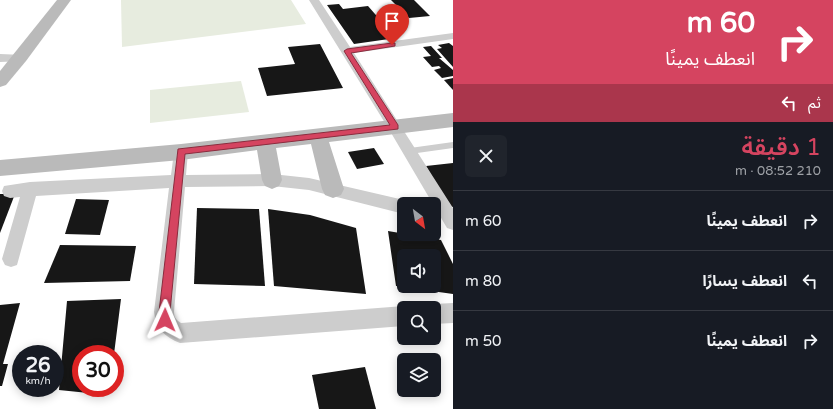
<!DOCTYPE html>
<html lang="ar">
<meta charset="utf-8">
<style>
body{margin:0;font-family:"Varela Round","Noto Sans Arabic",sans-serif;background:#20242c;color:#f1f3f6;direction:rtl;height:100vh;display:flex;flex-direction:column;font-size:15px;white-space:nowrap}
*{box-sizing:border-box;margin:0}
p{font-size:13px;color:#9ea1a6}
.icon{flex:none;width:22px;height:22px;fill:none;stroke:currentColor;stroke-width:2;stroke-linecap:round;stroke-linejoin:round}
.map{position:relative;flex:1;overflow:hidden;direction:ltr}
.panel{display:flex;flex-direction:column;background:#171b24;width:380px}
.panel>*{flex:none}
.guide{background:#d54460;color:#fff;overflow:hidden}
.needle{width:26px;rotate:149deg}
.controls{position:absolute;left:397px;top:197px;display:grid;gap:8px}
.controls a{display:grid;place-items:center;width:44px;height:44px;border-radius:6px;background:#171b24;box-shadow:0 2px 10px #0003;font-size:20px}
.speed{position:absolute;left:12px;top:345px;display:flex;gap:8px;font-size:20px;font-weight:700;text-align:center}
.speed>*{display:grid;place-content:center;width:52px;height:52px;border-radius:50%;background:#171b24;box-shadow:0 2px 10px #0003;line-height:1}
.speed small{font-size:10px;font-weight:400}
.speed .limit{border:6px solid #d22;background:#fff;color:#111}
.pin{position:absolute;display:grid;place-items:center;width:34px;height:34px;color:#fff;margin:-41px -17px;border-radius:50% 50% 50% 0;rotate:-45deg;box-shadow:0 0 4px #0007}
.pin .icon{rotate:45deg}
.me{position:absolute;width:44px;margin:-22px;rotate:1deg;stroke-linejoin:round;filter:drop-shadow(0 0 3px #0008)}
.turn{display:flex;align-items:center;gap:14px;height:84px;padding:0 12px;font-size:18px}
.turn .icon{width:52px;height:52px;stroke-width:2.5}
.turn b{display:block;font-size:28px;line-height:34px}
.then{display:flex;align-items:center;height:38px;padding:0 12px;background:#0003;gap:8px;font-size:15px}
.round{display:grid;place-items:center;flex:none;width:42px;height:42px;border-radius:6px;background:#20242c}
.headline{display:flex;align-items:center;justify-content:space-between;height:68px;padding:0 12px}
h1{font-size:24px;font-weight:600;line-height:30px;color:#d54460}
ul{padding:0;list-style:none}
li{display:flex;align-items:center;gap:12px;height:60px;padding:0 12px;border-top:1px solid #363941}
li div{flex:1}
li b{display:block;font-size:15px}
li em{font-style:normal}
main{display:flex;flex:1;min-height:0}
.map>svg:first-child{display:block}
.green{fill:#e7ecdf}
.building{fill:#171717;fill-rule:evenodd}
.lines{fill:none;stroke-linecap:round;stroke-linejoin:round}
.lane{fill:#cdcdcd;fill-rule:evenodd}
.street{fill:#cdcdcd;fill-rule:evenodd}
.secondary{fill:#bababa;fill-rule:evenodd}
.route{fill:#d54460;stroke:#8a2c3e}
</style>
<main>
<section class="panel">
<div class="guide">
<div class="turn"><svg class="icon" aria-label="right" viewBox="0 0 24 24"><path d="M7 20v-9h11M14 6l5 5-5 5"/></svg><div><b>60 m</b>انعطف يمينًا</div></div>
<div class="then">ثم<svg class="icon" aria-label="left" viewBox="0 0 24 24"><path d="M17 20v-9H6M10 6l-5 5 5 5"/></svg></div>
</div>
<div class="headline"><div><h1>1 دقيقة</h1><p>210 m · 08:52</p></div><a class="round"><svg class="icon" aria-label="close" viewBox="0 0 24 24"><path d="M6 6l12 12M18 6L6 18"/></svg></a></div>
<ul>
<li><svg class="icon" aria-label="right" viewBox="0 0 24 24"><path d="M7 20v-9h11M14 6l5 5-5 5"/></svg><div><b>انعطف يمينًا</b></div><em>60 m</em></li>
<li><svg class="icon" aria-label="left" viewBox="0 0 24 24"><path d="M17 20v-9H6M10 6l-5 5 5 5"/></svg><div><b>انعطف يسارًا</b></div><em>80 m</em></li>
<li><svg class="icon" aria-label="right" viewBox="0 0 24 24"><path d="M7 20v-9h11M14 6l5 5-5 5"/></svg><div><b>انعطف يمينًا</b></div><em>50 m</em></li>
</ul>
</section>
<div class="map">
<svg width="453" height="409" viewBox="0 0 453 409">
<rect width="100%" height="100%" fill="#fff"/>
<g class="green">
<path d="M121 0H291L306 24 122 47Z"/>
<path d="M241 81 249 112 150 123V90Z"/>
</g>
<g class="building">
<path d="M391 0H414L430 16 409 18Z"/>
<path d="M339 4 343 9 368 6 396 38 354 44 327 5Z"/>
<path d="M449 43 453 46V67L437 49 442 48 438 45Z"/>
<path d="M320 44 343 88 267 96 258 68 295 64 288 47Z"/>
<path d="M431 46 442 58H439L453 70V76L442 78 434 70 441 68 439 66 432 67 423 57 431 56 423 47Z"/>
<path d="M453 78V90L444 80Z"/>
<path d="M374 148 384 164 357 169 348 152Z"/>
<path d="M453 163V207L448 206 426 166Z"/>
<path d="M0 194H15L0 233Z"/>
<path d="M76 199 109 200 100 235 65 234Z"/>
<path d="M197 208 259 209 265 286 194 284Z"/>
<path d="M268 209 310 215 356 228 366 294 274 286Z"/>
<path d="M388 231 441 240 453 264V294L396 286ZM404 256H434V286H404Z"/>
<path d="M60 245 136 246 130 281 44 283Z"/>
<path d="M121 299 114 354H81V388H109L108 395 59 390 67 301Z"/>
<path d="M20 303 3 364H8L2 386H0V305Z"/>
<path d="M365 367 376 409H319L312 375Z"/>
</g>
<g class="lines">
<path class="lane" d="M453 142V148L410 154 406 151 410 148Z"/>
<g class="street">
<path d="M309 0H319L350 47 453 33V39L354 53 453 208V230L447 228 390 131Z"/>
<path d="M0 54 24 55 26 58 24 61 0 62Z"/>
<path d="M181 146 186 148 188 152 186 175 272 174 309 178 404 200 411 204H404V214L309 190 272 186 185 187 174 312C174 317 176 320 181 323L404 306 408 308H404V326L180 343C165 337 156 329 154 312L169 188 36 196 17 265 11 267 5 265 2 259 20 197 10 198 4 196 2 191 4 186 30 182 171 175 174 152 176 148Z"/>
<path d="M453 303V323L434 324V308L427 307 434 304Z"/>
</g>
<g class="secondary">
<path d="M57 0H71L26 61 6 85 0 87V71Z"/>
<path d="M453 113V127L329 142 344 189 341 195 333 198 325 195 322 189 311 144 276 148 282 180 279 186 272 189 265 186 262 180 257 150 181 160 0 176V160L181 144Z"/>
</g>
</g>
<path class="route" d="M392 43H395V46L351 53 398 125V129L185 154 170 312V320L169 324 165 325 161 324 159 312 178 149 390 125 344 51 347 49Z"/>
</svg>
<div class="controls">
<a><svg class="needle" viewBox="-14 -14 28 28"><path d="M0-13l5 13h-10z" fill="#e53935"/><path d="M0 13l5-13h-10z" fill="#9ea1a6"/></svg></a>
<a><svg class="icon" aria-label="sound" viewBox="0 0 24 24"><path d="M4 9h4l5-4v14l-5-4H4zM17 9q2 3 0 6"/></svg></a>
<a><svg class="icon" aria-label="search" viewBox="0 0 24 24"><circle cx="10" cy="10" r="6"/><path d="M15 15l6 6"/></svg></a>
<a><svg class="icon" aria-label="layers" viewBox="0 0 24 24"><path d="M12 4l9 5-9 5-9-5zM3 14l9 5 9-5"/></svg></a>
</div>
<div class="speed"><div>26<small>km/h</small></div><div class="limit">30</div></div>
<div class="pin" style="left:392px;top:45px;background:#d93025"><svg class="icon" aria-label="arrive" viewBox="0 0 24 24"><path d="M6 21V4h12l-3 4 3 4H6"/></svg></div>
<svg class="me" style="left:165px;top:320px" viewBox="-20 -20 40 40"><path d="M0-17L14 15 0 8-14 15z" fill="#d54460" stroke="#fff" stroke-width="4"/></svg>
</div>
</main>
